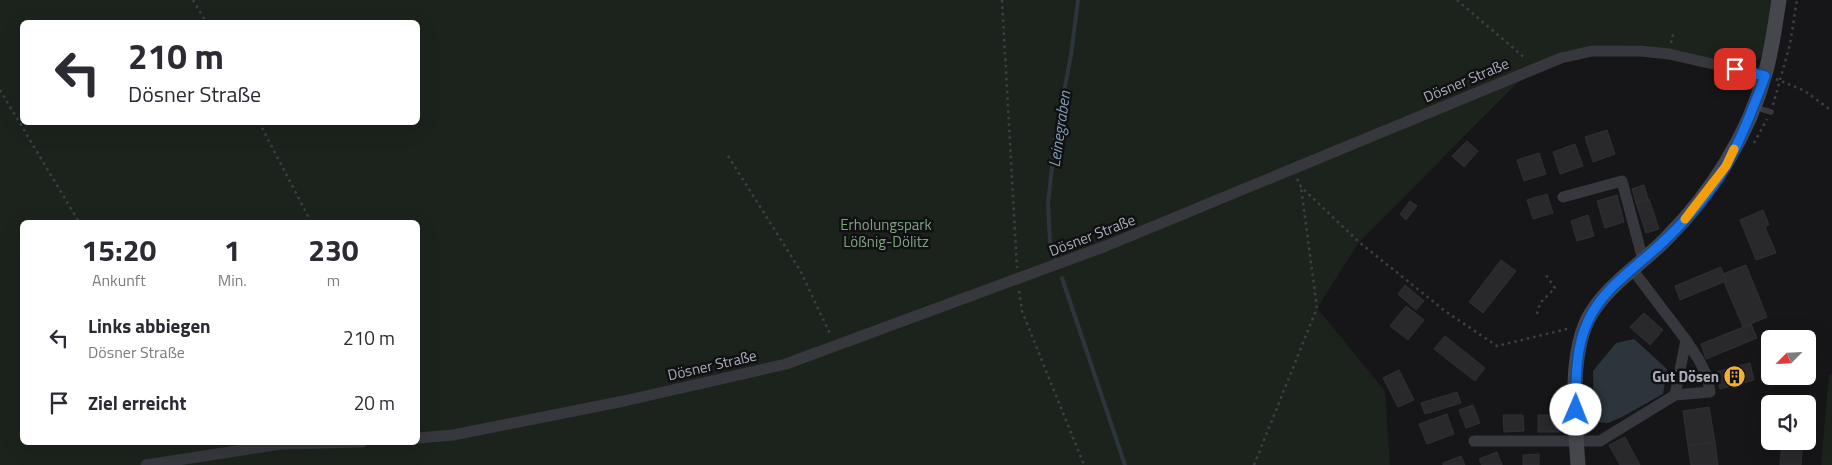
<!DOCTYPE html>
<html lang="de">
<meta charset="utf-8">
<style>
body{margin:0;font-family:"Titillium Web",sans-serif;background:#f2f2f3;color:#2b2b33;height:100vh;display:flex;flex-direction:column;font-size:19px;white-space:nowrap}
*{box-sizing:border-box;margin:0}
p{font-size:16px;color:#7c7c81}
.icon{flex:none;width:28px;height:28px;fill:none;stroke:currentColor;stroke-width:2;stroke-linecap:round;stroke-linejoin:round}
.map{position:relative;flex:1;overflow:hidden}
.panel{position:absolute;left:20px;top:220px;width:400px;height:225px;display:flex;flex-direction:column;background:#fff;border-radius:8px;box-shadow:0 5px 20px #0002}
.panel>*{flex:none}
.top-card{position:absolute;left:20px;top:20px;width:400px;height:105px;border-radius:8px;box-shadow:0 5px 20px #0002;background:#fff;color:#2b2b33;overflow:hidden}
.needle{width:32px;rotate:246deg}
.controls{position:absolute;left:1761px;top:330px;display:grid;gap:10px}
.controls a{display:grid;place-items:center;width:55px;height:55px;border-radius:8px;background:#fff;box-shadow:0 5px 20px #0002;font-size:25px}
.pin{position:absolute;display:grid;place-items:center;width:42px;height:42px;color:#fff;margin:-21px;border-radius:10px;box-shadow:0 2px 8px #0006}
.me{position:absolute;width:55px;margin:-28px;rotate:1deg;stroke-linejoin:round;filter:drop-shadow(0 0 4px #0008)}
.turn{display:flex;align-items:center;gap:18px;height:105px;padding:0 25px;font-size:22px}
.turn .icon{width:65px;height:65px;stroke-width:2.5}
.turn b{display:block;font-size:35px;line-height:42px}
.eta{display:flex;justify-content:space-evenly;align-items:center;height:85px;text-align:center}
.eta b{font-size:30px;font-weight:700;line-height:35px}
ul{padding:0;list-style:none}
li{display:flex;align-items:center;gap:15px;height:65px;padding:0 25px}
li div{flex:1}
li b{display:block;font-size:19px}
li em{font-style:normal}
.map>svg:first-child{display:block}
.green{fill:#1c231d;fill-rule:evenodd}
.water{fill:#2c353c}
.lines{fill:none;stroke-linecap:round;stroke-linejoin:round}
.stream{stroke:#2c353c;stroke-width:4}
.building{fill:#29292c;stroke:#303034}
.path{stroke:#3d3f44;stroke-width:2.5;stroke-dasharray:2.5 4;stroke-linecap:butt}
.service{stroke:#37383d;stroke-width:5.5}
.minor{stroke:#37383d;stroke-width:11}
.secondary{stroke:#45474d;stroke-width:15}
.route-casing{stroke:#114b97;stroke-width:12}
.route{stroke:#1a73e8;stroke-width:9}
.slow{stroke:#f59e0b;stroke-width:9}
.labels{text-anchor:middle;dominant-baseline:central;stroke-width:5;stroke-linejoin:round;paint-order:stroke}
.street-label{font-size:15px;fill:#a8adb8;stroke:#111113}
.park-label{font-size:15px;fill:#7fa381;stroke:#111113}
.poi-label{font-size:15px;font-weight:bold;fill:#a8adb8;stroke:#111113;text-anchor:end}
.water-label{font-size:16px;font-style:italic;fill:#7f9bb3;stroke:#111113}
</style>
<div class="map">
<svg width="1832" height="465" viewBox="0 0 1832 465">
<rect width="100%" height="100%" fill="#161618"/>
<g class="green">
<path d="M0 0H1773C1771 11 1766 52 1760 58 1753 65 1745 64 1737 63L1644 45 1589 46 1531 69 1359 242 1317 308 1385 391 1390 465H0ZM22 22H418V122H22ZM22 222H418V442H22Z"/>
<path d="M1832 374V465H1821L1829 375Z"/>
</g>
<path class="water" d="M1634 339 1667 369 1663 394 1622 417 1608 423 1594 422 1593 371 1616 343Z"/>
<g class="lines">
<g class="stream">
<path d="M1055 257 1050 242 1048 204 1055 139 1071 55 1078 0"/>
<path d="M1062 278 1125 465"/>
</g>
</g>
<g class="building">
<path d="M1607 130 1615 154 1593 162 1585 137Z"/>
<path d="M1467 141 1478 151 1464 167 1452 156Z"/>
<path d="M1575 144 1583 166 1560 174 1553 152Z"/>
<path d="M1539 153 1546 174 1524 181 1517 160Z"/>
<path d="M1644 185 1648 199 1636 203 1632 189Z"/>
<path d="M1547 194 1553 213 1533 219 1527 200Z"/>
<path d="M1617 195 1624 222 1605 228 1597 201Z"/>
<path d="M1649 199 1659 229 1646 233 1636 203Z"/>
<path d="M1410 201 1417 206 1406 220 1400 214Z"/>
<path d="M1763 210 1769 225 1765 227 1776 253 1756 260 1740 220Z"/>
<path d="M1588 215 1594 236 1577 241 1571 221Z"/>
<path d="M1501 260 1516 271 1483 313 1469 302Z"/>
<path d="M1746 265 1767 317 1743 327 1724 282 1726 281 1723 274Z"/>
<path d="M1721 267 1726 281 1680 300 1675 286Z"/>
<path d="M1405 285 1424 301 1416 310 1398 294Z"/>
<path d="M1406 306 1424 320 1408 340 1390 326Z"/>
<path d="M1644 313 1663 330 1650 345 1630 327Z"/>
<path d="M1751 324 1757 338 1706 359 1701 344Z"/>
<path d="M1445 336 1485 368 1475 381 1434 349Z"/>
<path d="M1750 363 1754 380 1720 389 1716 372Z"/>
<path d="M1399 370 1414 400 1398 407 1383 378Z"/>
<path d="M1457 392 1461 403 1425 414 1421 403Z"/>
<path d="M1473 405 1480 423 1466 428 1459 410Z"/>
<path d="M1709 407 1715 442 1688 446 1683 411Z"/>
<path d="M1447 414 1454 434 1427 444 1419 424Z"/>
<path d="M1503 415H1523L1524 431 1504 432Z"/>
<rect x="1538" y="415" width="21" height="17"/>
<path d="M1625 437 1640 465H1620L1609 445Z"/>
<path d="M1782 441H1803L1801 465H1780Z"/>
<path d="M1715 442 1718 465H1691L1688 446Z"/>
<path d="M1497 452 1502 465H1482L1479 459Z"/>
<path d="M1539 454V465H1523V455Z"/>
<path d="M1461 456 1465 465H1443V463Z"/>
</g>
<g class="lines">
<g class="path">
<path d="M193 0 206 22"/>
<path d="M1002 0 1017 268"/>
<path d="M1457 0 1526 59"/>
<path d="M1671 43 1673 34"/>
<path d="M1776 79 1805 91 1832 111"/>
<path d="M0 90 79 222"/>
<path d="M1773 105 1790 44 1797 0"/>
<path d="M259 122 311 222"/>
<path d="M1754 143 1767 119"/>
<path d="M728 156 800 270 831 336"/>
<path d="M1297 179 1301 187 1359 242 1445 311 1497 346 1571 328"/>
<path d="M1019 291 1022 311 1084 465"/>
<path d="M1537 314 1540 303 1555 288 1546 275"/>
<path d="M1254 465 1317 308 1301 187"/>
</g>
<path class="service" d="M1754 107 1771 112"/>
<g class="minor">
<path d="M1563 197 1622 181 1643 260"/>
<path d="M1675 395 1686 340"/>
<path d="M418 438 453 435 624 401 786 364 1106 246 1561 58 1592 51H1641L1669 54 1765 76"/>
<path d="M1474 441H1600L1675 395 1710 392 1707 376 1699 360 1686 340 1632 269"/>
<path d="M146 465 281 444 362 442"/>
</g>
<path class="secondary" d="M1578 465C1575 423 1569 357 1588 319 1606 285 1641 265 1667 238 1711 194 1749 134 1765 74 1772 50 1775 25 1779 0"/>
</g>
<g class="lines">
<defs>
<path id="route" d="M1576 410C1576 380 1575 348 1588 321 1604 286 1640 265 1666 239 1687 219 1711 191 1726 166 1742 138 1754 106 1765 76L1735 69"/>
</defs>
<use href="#route" class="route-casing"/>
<use href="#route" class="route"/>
<path class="slow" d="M1685 219 1726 166 1734 149"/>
</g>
<defs>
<symbol id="building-disc" viewBox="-11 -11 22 22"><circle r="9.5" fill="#f2b134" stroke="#111113"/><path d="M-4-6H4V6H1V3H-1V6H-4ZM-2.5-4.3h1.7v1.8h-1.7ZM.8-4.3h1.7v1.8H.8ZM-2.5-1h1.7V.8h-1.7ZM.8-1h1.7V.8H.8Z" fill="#111"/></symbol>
</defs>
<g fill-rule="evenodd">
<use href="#building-disc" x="1722" y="364" width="25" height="25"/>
</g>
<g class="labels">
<g class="street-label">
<text transform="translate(1466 80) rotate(-23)">Dösner Straße</text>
<text transform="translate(1092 235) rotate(-21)">Dösner Straße</text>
<text transform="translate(712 365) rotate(-13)">Dösner Straße</text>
</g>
<g class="park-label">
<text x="886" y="224">Erholungspark<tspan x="886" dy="17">Lößnig-Dölitz</tspan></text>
</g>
<g class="poi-label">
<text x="1719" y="376">Gut Dösen</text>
</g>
<g class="water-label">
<text transform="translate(1059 129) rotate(-82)">Leinegraben</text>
</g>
</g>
</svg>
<div class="controls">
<a><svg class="needle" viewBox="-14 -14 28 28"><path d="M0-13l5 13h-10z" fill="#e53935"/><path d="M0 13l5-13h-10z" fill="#7c7c81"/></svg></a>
<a><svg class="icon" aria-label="sound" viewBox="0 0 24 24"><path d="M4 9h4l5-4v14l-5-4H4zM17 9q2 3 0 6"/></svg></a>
</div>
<div class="pin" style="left:1735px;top:69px;background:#d93025"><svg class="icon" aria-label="arrive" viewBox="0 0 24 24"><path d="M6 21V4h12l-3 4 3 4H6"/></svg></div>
<svg class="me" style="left:1576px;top:410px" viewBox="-20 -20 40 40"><circle r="19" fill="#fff"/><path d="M0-13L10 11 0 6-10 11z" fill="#1a73e8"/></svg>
<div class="top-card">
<div class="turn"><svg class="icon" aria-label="left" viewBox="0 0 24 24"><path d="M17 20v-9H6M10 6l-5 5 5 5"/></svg><div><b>210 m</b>Dösner Straße</div></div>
</div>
<section class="panel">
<div class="eta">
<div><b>15:20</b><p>Ankunft</p></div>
<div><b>1</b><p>Min.</p></div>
<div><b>230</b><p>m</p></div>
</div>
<ul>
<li><svg class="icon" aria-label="left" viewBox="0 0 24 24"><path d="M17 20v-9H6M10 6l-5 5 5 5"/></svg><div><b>Links abbiegen</b><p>Dösner Straße</p></div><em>210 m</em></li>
<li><svg class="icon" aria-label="arrive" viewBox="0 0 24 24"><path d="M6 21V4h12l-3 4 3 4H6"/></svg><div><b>Ziel erreicht</b></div><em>20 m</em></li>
</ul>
</section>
</div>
